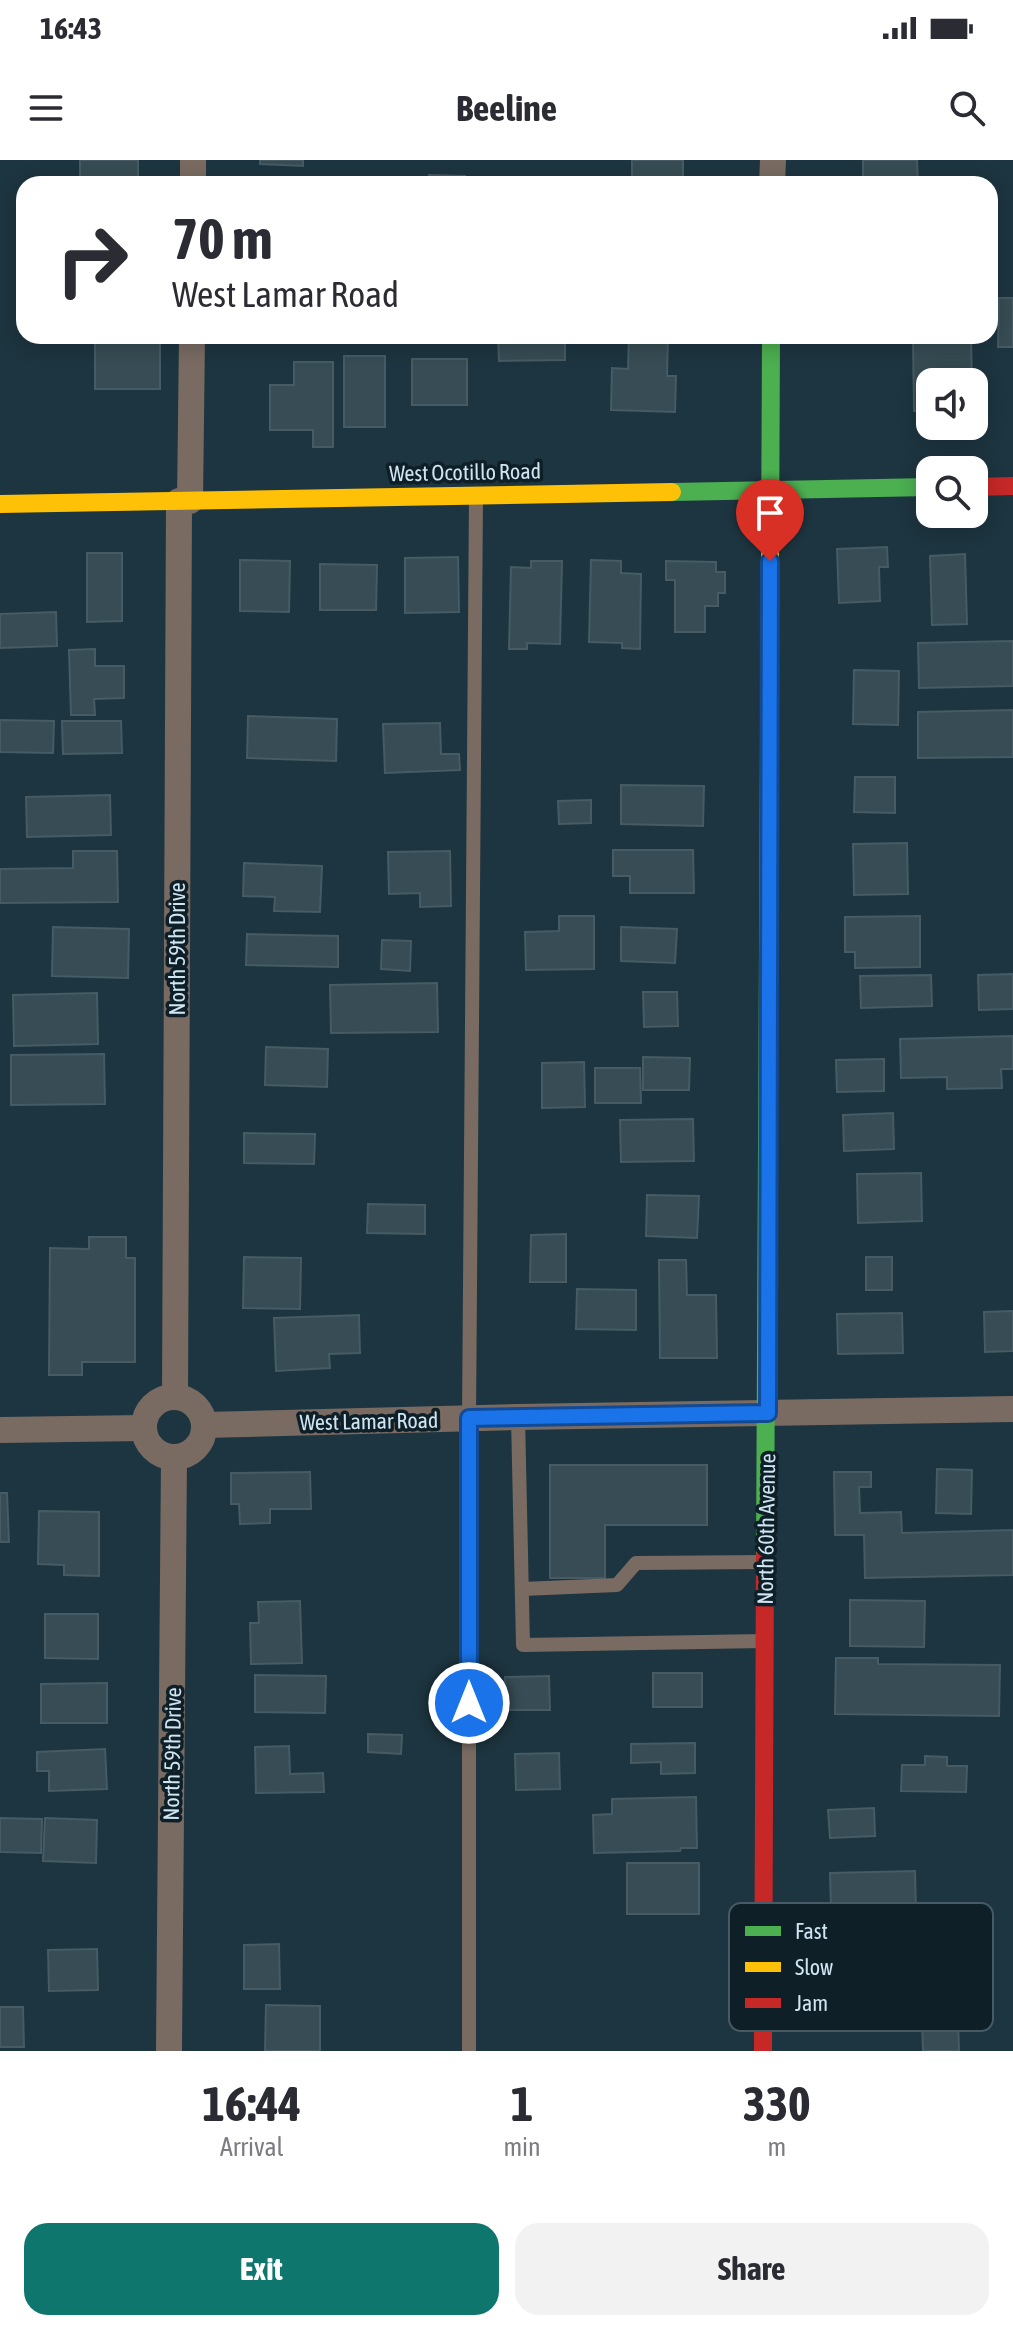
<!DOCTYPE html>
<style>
body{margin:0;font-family:"Asap Condensed",sans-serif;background:#f2f2f3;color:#2b2b33;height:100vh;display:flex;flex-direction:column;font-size:30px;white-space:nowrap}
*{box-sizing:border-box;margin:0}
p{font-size:26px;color:#7c7c81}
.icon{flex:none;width:44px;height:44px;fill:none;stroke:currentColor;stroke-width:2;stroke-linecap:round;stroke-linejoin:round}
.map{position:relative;height:1891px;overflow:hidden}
.side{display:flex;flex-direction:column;background:#fff;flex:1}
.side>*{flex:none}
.hud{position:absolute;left:16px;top:16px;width:982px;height:168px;border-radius:24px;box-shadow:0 4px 20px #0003;background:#fff;color:#2b2b33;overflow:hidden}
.fabs{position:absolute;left:916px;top:208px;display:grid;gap:16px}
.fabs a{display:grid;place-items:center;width:72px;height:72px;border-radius:16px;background:#fff;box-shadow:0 4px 20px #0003;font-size:40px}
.pin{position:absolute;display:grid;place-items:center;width:68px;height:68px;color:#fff;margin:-82px -34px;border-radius:50% 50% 50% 0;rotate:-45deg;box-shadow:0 0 8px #0007}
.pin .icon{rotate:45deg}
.me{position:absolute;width:88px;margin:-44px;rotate:0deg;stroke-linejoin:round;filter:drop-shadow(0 0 6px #0008)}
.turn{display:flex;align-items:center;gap:28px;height:168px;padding:0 24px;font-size:36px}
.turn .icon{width:104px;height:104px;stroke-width:2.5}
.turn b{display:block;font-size:56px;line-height:68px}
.eta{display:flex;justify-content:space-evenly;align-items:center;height:136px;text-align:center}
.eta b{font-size:48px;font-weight:700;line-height:56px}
.cta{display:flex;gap:16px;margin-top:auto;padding:16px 24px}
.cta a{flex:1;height:92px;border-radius:24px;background:#0f766e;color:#fff;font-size:32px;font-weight:700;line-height:92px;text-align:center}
.cta a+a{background:#f2f2f3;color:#2b2b33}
.status{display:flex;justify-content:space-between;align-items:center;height:56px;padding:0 40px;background:#fff;direction:ltr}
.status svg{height:22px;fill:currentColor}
header{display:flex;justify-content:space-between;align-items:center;height:104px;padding:0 24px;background:#fff;font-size:36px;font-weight:700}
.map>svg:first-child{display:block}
.building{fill:#374c54;stroke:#465b63;stroke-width:2}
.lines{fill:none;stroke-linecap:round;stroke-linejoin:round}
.lane{stroke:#796b62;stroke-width:14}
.street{stroke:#796b62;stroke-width:26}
.fast{stroke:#4caf50;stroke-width:18}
.slow{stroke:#ffc107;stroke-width:18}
.jam{stroke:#c62828;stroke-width:18}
.route-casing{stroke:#114b97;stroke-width:20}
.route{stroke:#1a73e8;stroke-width:14}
.labels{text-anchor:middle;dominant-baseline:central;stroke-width:7;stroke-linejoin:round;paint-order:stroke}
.street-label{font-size:22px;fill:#cfe5f1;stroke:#0e1f28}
.key{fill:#0e1f28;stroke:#485a64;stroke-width:2}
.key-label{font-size:22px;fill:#cfe5f1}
</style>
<div class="status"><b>16:43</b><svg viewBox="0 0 49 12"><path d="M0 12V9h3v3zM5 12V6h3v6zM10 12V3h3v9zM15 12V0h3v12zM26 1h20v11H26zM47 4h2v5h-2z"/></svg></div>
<header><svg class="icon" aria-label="menu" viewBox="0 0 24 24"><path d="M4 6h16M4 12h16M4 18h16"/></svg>Beeline<svg class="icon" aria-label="search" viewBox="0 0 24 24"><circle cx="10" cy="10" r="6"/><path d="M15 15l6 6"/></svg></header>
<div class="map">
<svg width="1013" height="1891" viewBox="0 0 1013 1891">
<rect width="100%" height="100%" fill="#1d3540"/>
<g class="building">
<rect x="80" y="0" width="58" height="20"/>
<path d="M260 0H303V6L260 4Z"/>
<rect x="632" y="0" width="51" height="24"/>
<path d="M863 0H917L918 24H863Z"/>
<path d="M429 15 465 16V24H429Z"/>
<path d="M999 138H1013V187H998Z"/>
<rect x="95" y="176" width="65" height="53"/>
<path d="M498 176H565V200L499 201Z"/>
<path d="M629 176H668L667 216H676L675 252 611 250 612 208 628 209Z"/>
<path d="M913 178H971L972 222H930V251H914Z"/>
<rect x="344" y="196" width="41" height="71"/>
<rect x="412" y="199" width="55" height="46"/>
<path d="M294 202H333V287H313V270H270V225H294Z"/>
<path d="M887 387 888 407H879L880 441 839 443 837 389Z"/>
<path d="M87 393H122V461L87 462Z"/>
<path d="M965 394 967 464 932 465 930 396Z"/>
<path d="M458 397 459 452 405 453V398Z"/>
<path d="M240 400 290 401 289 452 240 451Z"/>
<path d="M591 400 621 401V413L641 414 640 489 622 488V483L589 482Z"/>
<path d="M531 401H562L560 484 527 483V489H509L511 407 531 408Z"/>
<path d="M666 401 716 402V412H725V433H718V446H705V472H675V420H666Z"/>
<path d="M320 404 377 405 376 450H320Z"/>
<path d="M56 452 57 486 0 488V454Z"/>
<path d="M1013 481V526L919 528 918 483Z"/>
<path d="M95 489V506H124V538L94 539 95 555H71L69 490Z"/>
<path d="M854 510 899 511 898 565 853 564Z"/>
<path d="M1013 550V597L918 598V552Z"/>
<path d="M248 556 337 559 336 601 247 598Z"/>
<path d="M0 560 54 561 53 593 0 592Z"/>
<path d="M62 561H121L122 593 63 594Z"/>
<path d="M440 563 441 594H459L460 610 385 613 383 564Z"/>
<path d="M855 617H895V653L854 652Z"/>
<path d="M621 625 704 626 703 666 621 664Z"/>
<path d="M110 635 111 675 27 677 26 637Z"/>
<path d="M591 640V663L559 664 558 641Z"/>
<path d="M907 683 908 734 854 735 853 684Z"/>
<path d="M613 690H693L694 733H630V716H613Z"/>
<path d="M73 691H117L118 742 0 743V709L73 708Z"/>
<path d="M450 691 451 746 420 747V733L389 734 388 692Z"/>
<path d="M244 703 322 706 320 752 274 751 275 737 243 736Z"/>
<path d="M559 756H594V809L526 810 525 772 559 771Z"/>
<path d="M920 756V807L855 808V792H845V757Z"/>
<path d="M53 767 129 769 128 818 52 816Z"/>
<path d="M621 767 677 769 675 803 621 801Z"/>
<path d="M247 774 338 776V807L246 805Z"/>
<path d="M382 780 411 781 410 811 381 809Z"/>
<path d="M1013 814V849L979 850 978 815Z"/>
<path d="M931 815 932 846 861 848 860 816Z"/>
<path d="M437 823 438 872 331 873 330 825Z"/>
<path d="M643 832H677L678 866 644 867Z"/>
<path d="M97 833 98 884 14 886 13 835Z"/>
<path d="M1013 876V909H1001L1002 928 947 929V917L901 918 900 879Z"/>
<path d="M266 887 328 889 327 927 265 925Z"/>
<path d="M104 894 105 944 11 945V895Z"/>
<path d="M643 897 690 898 689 930H643Z"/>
<path d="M884 899V931L837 932 836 900Z"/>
<path d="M584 902 585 947 542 948V903Z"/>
<path d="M595 908H640L641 943H595Z"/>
<path d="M893 953 894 989 844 991 843 955Z"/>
<path d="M693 959 694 1001 621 1002 620 960Z"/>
<path d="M244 973 315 974 314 1004 244 1003Z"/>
<path d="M921 1013 922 1061 858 1063 857 1014Z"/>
<path d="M647 1035 699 1036 697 1078 646 1076Z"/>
<path d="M368 1044 425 1045V1074L367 1073Z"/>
<path d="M566 1074V1122H530L531 1075Z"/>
<path d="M89 1077H126V1098H135V1202H82V1215H49L50 1088 89 1089Z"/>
<path d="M244 1097 301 1098 300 1149 243 1148Z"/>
<rect x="866" y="1097" width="26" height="33"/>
<path d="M659 1100H686L687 1135H716L717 1198H660Z"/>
<path d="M577 1129 636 1130V1170L576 1169Z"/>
<path d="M1013 1151V1191L985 1192 984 1152Z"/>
<path d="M902 1153 903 1193 838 1194 837 1154Z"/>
<path d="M359 1155 360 1193 329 1194 330 1208 276 1211 274 1158Z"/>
<path d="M550 1305H707V1365H605V1418H550Z"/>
<path d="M937 1309 972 1310 971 1354 936 1353Z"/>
<path d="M310 1312 311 1349H270V1363L240 1364 239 1344H231V1313Z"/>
<path d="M834 1312H871V1327H859L860 1353 901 1352 902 1373 1013 1370V1415L865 1418 864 1375H835Z"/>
<path d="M0 1333H7L9 1382H0Z"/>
<path d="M39 1351 99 1352V1416L64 1415V1405L38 1404Z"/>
<path d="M850 1440 925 1441 924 1487 850 1486Z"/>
<path d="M300 1441 302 1503 251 1504 250 1463H259L258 1442Z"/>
<path d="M45 1454H98V1499L45 1498Z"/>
<path d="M836 1498H878V1504L1000 1505 999 1556 835 1554Z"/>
<rect x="653" y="1513" width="49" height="34"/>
<path d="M255 1515 326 1516 325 1553 255 1552Z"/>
<path d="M549 1516 550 1550H506L505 1517Z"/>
<path d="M107 1523V1563H41V1524Z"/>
<path d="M368 1574 402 1575 401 1594 368 1592Z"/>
<path d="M695 1583V1613L661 1614V1602L631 1603V1584Z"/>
<path d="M289 1586 290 1614 323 1613 324 1632 256 1633 255 1587Z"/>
<path d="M105 1589 107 1629 49 1631V1611H37V1592Z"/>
<path d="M559 1593 560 1629 516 1630 515 1594Z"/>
<path d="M925 1596 947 1597V1606H967L966 1632 901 1631 902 1605H925Z"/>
<path d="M696 1637 697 1688H681L680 1691 594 1693 593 1655 612 1654V1639Z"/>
<path d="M874 1648 875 1676 830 1678 828 1650Z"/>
<path d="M0 1658 42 1659 41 1693 0 1692Z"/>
<path d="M45 1658 97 1660 96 1703 43 1701Z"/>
<rect x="627" y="1703" width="72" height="51"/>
<path d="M915 1711 916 1755H884V1745L831 1746 830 1713Z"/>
<path d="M279 1784 280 1829H244V1785Z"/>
<path d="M97 1789 98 1830 49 1831 48 1790Z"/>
<path d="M266 1845 320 1846V1891H265Z"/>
<path d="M0 1847H23L24 1887H0Z"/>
<path d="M958 1861 959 1891H923L922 1862Z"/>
</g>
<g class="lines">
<g class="lane">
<path d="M518 1257 523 1485 764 1481"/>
<path d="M522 1429 617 1425 636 1403 763 1402"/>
<path d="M469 1891V1258L476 336"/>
</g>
<g class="street">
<path d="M193 24V0"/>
<path d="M772 24 773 0"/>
<path d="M190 341 192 176"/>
<circle cx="174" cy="1267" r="30"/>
<path d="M175 1237 179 341"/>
<path d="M205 1265 518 1257 1013 1249"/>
<path d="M0 1270 144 1268"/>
<path d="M169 1891 174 1298"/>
</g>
<g class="fast">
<path d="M672 332 930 327"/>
<path d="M770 395 771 176"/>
<path d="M765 1395 768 788"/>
</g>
<g class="slow">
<path d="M0 344 672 332"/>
<path d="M768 788 770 395"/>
</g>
<g class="jam">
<path d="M974 327 1013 326"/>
<path d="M763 1891 765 1395"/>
</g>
</g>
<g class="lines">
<defs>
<path id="route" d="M469 1543V1258L768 1253 770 401"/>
</defs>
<use href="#route" class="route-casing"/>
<use href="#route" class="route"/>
</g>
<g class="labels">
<g class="street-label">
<text transform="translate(465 312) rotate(-1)">West Ocotillo Road</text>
<text transform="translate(177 789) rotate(-90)">North 59th Drive</text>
<text transform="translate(369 1261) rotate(-1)">West Lamar Road</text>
<text transform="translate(766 1369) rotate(-89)">North 60th Avenue</text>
<text transform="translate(172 1594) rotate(-89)">North 59th Drive</text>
</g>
</g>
<rect x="729" y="1743" width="264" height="128" rx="12" class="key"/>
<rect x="745" y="1766" width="36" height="10" fill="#4caf50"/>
<rect x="745" y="1802" width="36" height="10" fill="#ffc107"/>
<rect x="745" y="1838" width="36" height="10" fill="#c62828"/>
<g class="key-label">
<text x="795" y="1779">Fast</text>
<text x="795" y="1815">Slow</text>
<text x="795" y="1851">Jam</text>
</g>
</svg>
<div class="fabs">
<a><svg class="icon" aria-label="sound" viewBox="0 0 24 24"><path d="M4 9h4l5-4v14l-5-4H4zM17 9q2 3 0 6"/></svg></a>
<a><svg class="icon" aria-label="search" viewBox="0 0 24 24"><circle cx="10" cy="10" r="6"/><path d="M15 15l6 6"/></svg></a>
</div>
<div class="pin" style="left:770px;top:401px;background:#d93025"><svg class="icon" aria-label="arrive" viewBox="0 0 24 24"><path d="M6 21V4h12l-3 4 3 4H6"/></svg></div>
<svg class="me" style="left:469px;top:1543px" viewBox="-20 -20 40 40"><circle r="17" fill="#1a73e8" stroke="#fff" stroke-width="3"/><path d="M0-11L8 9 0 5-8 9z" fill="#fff"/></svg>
<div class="hud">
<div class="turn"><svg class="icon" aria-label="right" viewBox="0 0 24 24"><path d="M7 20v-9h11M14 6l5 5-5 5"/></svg><div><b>70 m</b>West Lamar Road</div></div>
</div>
</div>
<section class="side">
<div class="eta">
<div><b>16:44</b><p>Arrival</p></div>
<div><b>1</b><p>min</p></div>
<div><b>330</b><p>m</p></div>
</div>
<div class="cta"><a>Exit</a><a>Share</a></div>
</section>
